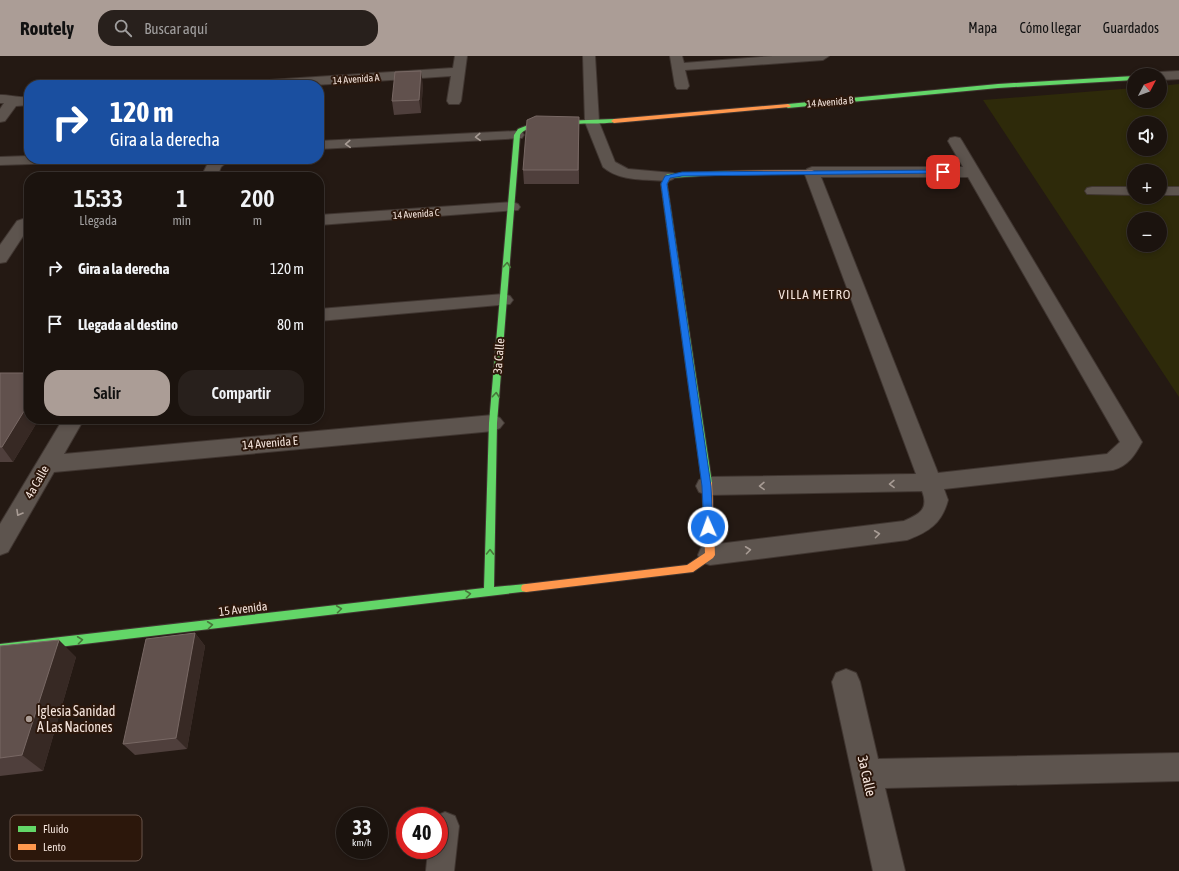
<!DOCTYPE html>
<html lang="es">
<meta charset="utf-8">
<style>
body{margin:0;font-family:"Asap Condensed",sans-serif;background:#28201c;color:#f1f3f6;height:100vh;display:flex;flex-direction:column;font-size:15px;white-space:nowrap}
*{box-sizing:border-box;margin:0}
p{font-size:13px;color:#a09e9e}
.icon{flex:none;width:22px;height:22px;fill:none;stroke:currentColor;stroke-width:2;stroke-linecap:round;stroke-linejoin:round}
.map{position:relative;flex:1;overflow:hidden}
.details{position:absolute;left:24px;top:116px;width:300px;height:252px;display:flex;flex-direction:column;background:#1b130e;border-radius:16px;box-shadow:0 2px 6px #0003,0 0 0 1px #39322e}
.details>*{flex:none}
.hud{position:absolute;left:24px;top:24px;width:300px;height:84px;border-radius:16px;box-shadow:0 2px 6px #0003,0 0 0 1px #39322e;background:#1a4fa0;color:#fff;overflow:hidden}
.needle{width:26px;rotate:49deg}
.buttons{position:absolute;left:1127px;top:12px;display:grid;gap:8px}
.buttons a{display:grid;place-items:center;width:40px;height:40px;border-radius:50%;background:#1b130e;box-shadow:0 2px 6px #0003,0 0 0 1px #39322e;font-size:20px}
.speed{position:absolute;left:336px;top:751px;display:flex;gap:8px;font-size:20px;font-weight:700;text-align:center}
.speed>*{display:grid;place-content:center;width:52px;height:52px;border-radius:50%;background:#1b130e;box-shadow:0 2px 6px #0003,0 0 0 1px #39322e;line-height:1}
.speed small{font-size:10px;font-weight:400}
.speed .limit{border:6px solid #d22;background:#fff;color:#111}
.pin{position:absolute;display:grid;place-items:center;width:34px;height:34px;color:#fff;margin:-17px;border-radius:8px;box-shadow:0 2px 6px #0006}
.me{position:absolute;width:44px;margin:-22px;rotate:358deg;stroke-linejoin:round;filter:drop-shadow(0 0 3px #0008)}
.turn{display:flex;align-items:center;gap:14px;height:84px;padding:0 20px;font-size:18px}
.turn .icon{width:52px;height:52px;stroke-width:2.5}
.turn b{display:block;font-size:28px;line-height:34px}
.eta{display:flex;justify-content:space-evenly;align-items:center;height:68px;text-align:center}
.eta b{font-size:24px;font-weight:600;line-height:28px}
.button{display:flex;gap:8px;margin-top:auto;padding:8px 20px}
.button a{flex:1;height:46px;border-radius:16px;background:#ab9d96;color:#111;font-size:16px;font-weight:600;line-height:46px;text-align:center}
.button a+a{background:#28201c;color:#f1f3f6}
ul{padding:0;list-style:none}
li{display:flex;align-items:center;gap:12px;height:56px;padding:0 20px}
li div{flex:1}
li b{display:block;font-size:15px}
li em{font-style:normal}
header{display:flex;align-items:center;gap:24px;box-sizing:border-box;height:56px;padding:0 20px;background:#ab9d96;color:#111}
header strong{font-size:19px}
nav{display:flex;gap:22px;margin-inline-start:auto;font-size:14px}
.search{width:280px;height:36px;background:#28201c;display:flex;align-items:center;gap:10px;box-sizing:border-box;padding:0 14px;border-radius:16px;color:#a09e9e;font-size:15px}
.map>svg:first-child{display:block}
.green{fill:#2e2a0a;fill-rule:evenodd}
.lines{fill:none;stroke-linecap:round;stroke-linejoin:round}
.lane-casing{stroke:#403631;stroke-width:2}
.street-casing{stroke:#403631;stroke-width:2}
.fast-casing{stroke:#403631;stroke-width:2}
.slow-casing{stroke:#403631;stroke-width:2}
.lane{fill:#5d544e;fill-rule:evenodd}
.street{fill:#5d544e;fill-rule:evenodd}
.fast{fill:#63d668;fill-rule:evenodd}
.slow{fill:#ff974d;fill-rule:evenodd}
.wall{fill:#4f3f3c}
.shaded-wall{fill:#372924}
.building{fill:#61514d;stroke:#786864}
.oneway{stroke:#a89c95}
.oneway2{stroke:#48763a}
.route{fill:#1a73e8;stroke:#114b97}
.poi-dot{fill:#ab9d96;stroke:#2c170b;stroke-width:1.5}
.labels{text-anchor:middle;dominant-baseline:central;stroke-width:4;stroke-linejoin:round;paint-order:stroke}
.far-street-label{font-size:10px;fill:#f4e4dc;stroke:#2c170b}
.street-label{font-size:12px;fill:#f4e4dc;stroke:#2c170b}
.neighbourhood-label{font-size:13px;letter-spacing:1px;fill:#f4e4dc;stroke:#2c170b}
.near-poi-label{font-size:14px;fill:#f4e4dc;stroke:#2c170b;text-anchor:start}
.near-street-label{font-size:14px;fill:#f4e4dc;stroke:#2c170b}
.key{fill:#2c170b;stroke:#68544a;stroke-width:1}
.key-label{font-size:11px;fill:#f4e4dc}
</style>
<header>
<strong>Routely</strong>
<div class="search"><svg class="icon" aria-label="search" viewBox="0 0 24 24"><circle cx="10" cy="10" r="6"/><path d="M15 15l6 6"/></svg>Buscar aquí</div>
<nav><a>Mapa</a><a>Cómo llegar</a><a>Guardados</a></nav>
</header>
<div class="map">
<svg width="1179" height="815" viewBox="0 0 1179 815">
<rect width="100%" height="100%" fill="#241913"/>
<path class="green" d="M1179 28V341L983 44 1134 32V45H1160V30ZM1134 67H1160V93H1134ZM1134 115H1160V141H1134ZM1134 163H1160V189H1134Z"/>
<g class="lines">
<defs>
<g id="lane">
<path d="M1092 131H1134V139L1087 138 1085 135 1087 132Z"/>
<rect x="1160" y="131" width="19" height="8"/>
<path d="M445 756 455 760 459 770 454 815H426L428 794H439V760H436Z"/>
</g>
<g id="street">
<path d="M455 0H467L461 45 459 48H449L447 45 451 20 315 29H246L248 26 253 25 453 12Z"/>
<path d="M583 0H595L599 66 615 106 628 113 673 117 676 120 673 123 668 125C647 123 620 126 603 111L585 66Z"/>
<path d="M670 0H682L684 7 773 0H829L823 4 685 14 689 30 687 33H677L675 30Z"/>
<path d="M1179 15V23L1160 24V19H1154L1160 16Z"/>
<path d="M0 39C11 39 18 42 29 41V49L16 50 5 65 0 66V53L4 47H0Z"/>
<path d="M517 75 522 76 524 79 522 82 319 93V85Z"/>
<path d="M955 81 960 82 962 85 1142 386C1135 399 1128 410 1113 414L944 433 948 444C942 467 929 476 907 484L710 509 701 506 698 499 701 492 710 489 904 465C920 458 929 453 922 435L707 439 699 436 696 430 699 424 707 421 916 418 804 116 807 113 812 111H963L948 85 950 82ZM821 121H968L1120 386 1107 398 938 417Z"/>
<path d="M29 100V103H68L66 106 61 107 0 109V101Z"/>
<path d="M213 103H230L221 111 217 121H201L207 109Z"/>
<path d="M512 146 518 148 520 151 518 154 319 169V159Z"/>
<path d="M23 163 29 165V171L6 206 0 207V189L17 165Z"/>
<path d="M504 238 510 240 513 244 510 248 319 265V253Z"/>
<path d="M493 359 500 362 504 367 500 372 493 375 54 416 8 496 0 499V468L63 363H84L64 398Z"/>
<path d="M846 613 856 617 860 626 878 703 1179 697V725L885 732 905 815H873L832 626 836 617Z"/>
</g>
<g id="fast">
<path d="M1134 20V24L998 32 788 52 785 50 788 48 998 28Z"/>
<path d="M614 63 616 64V66C597 70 529 63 520 79L497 367 494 531 526 528 530 529 531 532 530 535 0 598V588L484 532 489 367 514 79 518 73 536 66Z"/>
<path d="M728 115 730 116V118L670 122 667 128 712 427 710 430H704L702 427 661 128 666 119 668 118Z"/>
</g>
<g id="slow">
<path d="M788 48 791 50 790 51 614 67 611 65 614 63Z"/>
<path d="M812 114 814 115V117L728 119 725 117 728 115Z"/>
<path d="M707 423 710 424 712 427 715 499 713 502 693 516 526 536 522 535 521 532 522 529 526 528 687 509 705 497 702 427 704 424Z"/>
</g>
</defs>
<use href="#lane" class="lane-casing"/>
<use href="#street" class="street-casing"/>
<use href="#fast" class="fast-casing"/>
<use href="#slow" class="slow-casing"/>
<use href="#lane" class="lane"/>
<use href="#street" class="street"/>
<use href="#fast" class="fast"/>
<use href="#slow" class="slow"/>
</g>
<g class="wall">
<path d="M423 28 421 57 394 59 392 45Z"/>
<path d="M579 61V128H524L523 114Z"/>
<path d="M0 317 29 363H39L13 406H0Z"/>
<path d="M195 577 205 590 187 693 135 699 123 688Z"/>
<path d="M0 590 76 601 43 715 0 720Z"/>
</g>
<g class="shaded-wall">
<path d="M421 15 423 28 421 57 419 44Z"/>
<path d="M29 347V363H39L13 406 2 391Z"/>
<path d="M195 577 205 590 187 693 176 682Z"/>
<path d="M59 584 76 601 43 715 22 699Z"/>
</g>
<g class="building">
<path d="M421 15 419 44 392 45 395 16Z"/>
<path d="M536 60 579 61 578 114H523L527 64Z"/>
<path d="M0 317H29V347L2 391H0Z"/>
<path d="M195 577 176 682 123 688 146 583Z"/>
<path d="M59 584 22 699 0 702V590Z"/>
</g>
<defs><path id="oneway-chevron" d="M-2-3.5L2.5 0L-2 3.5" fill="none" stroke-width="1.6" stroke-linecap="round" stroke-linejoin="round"/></defs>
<g class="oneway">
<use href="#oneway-chevron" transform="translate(478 81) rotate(177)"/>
<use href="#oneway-chevron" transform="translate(348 88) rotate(177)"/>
<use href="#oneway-chevron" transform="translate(892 428) rotate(179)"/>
<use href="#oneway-chevron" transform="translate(762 430) rotate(179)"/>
<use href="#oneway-chevron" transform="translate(19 457) rotate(120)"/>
<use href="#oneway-chevron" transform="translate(877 478) rotate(-7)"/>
<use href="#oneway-chevron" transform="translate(748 494) rotate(-7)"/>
</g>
<g class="oneway2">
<use href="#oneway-chevron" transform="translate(507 209) rotate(-85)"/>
<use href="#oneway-chevron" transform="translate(496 339) rotate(-85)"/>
<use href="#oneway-chevron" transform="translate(490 496) rotate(-89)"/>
<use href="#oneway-chevron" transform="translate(468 538) rotate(-7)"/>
<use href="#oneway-chevron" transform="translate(339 553) rotate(-7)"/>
<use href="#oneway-chevron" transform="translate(210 569) rotate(-7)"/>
<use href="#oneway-chevron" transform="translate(80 584) rotate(-7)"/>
</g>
<path class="route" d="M943 114H945V117L682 120 670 122 667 128 711 430 713 471 711 473H704L702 430 661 128 665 120 682 116Z"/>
<circle class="poi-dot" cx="29" cy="663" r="4"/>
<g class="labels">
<g class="far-street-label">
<text transform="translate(356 23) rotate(-4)">14 Avenida A</text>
<text transform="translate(830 46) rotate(-5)">14 Avenida B</text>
<text transform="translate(416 158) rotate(-4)">14 Avenida C</text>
</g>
<g class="street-label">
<text transform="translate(499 300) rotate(-85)">3a Calle</text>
<text transform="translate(270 387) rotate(-5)">14 Avenida E</text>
<text transform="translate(37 426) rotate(-60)">4a Calle</text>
<text transform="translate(243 553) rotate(-7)">15 Avenida</text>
</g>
<g class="neighbourhood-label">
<text x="815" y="238">VILLA METRO</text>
</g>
<g class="near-poi-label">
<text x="37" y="655">Iglesia Sanidad<tspan x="37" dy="16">A Las Naciones</tspan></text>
</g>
<g class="near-street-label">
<text transform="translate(867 720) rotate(77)">3a Calle</text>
</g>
</g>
<rect x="10" y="759" width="132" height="46" rx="6" class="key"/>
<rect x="18" y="770" width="18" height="6" fill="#63d668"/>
<rect x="18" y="788" width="18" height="6" fill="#ff974d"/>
<g class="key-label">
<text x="43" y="777">Fluido</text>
<text x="43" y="795">Lento</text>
</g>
</svg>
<div class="buttons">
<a><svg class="needle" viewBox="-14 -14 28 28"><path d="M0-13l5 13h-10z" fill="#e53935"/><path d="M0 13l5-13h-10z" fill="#a09e9e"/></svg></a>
<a><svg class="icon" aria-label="sound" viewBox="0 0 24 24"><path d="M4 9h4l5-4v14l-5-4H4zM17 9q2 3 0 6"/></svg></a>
<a>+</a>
<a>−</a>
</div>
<div class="speed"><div>33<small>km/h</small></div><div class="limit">40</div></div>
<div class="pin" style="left:943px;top:116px;background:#d93025"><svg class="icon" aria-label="arrive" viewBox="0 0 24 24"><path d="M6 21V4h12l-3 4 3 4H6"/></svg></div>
<svg class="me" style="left:708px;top:471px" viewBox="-20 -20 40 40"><circle r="17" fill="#1a73e8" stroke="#fff" stroke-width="3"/><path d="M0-11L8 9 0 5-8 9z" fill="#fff"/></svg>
<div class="hud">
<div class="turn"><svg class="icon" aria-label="right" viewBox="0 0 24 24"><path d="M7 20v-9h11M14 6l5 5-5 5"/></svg><div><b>120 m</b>Gira a la derecha</div></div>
</div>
<section class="details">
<div class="eta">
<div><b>15:33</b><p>Llegada</p></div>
<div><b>1</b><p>min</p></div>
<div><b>200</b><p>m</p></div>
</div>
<ul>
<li><svg class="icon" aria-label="right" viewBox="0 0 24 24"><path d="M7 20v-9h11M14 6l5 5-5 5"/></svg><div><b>Gira a la derecha</b></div><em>120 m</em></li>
<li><svg class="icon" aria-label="arrive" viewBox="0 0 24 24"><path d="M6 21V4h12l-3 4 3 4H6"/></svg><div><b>Llegada al destino</b></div><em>80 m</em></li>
</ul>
<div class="button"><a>Salir</a><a>Compartir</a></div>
</section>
</div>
